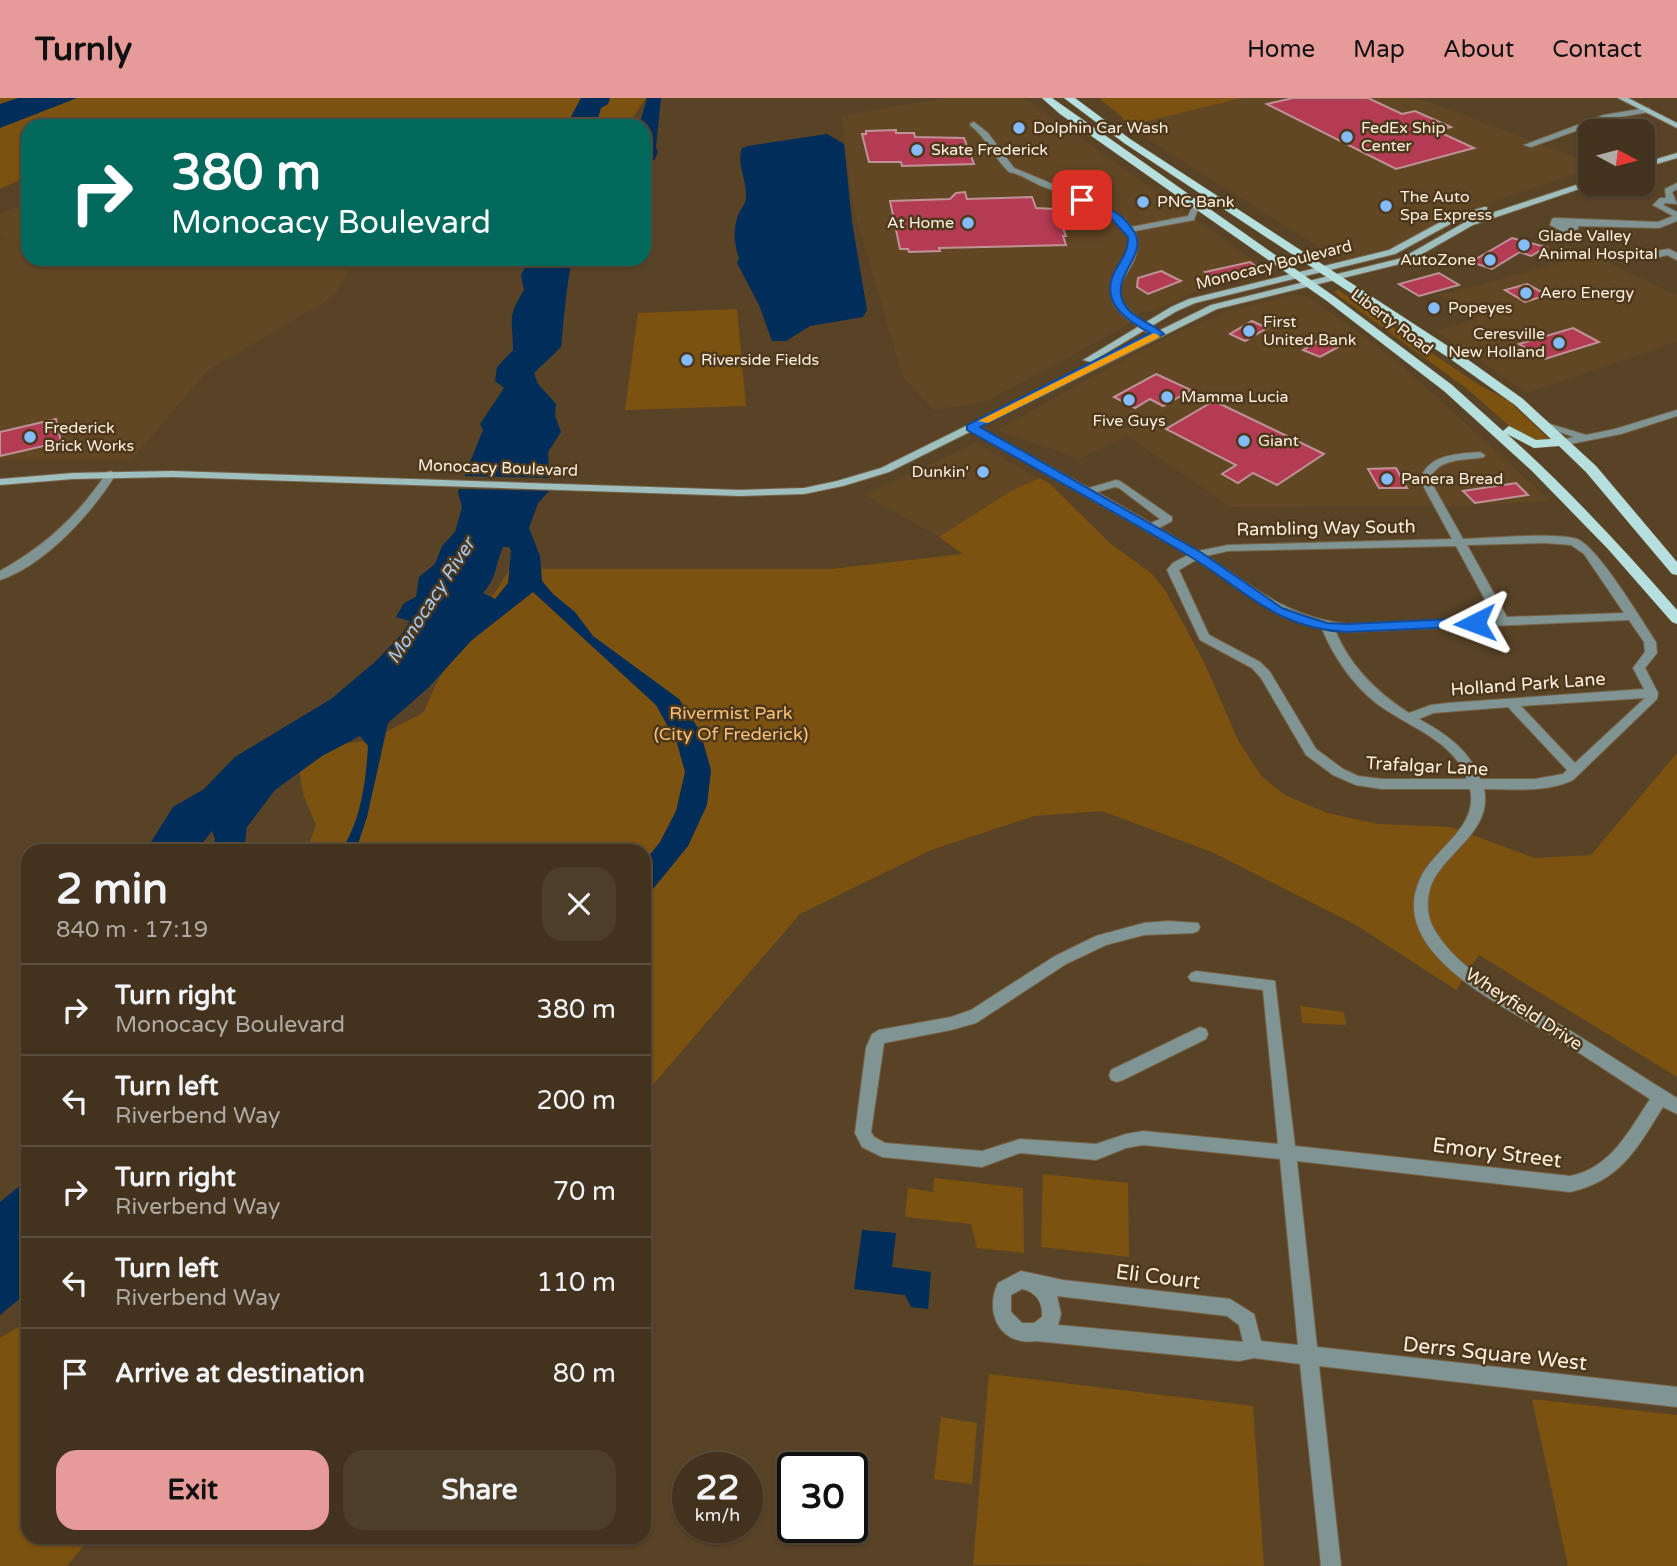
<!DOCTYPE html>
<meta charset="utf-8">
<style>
body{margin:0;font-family:"Varela Round",sans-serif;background:#4d3e2a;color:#f1f3f6;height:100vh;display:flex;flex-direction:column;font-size:26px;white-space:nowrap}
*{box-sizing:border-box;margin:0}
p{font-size:23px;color:#afaaa4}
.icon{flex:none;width:38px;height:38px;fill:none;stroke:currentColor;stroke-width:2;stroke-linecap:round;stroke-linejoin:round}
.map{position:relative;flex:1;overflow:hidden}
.drawer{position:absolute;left:21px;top:746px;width:630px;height:700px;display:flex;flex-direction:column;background:#43321d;border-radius:21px;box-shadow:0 2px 5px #0004,0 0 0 2px #5b4d3b}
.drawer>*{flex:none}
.guide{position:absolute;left:21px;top:21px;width:630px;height:147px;border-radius:21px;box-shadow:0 2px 5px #0004,0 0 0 2px #5b4d3b;background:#00695c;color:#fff;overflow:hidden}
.needle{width:46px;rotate:97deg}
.fabs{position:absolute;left:1578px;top:21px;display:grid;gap:14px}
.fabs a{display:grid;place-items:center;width:77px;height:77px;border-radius:14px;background:#43321d;box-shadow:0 2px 5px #0004,0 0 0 2px #5b4d3b;font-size:35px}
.speed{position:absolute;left:672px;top:1354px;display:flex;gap:14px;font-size:35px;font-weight:700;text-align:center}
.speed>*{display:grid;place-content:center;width:91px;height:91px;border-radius:50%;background:#43321d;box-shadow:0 2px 5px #0004,0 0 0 2px #5b4d3b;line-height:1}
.speed small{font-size:18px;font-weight:400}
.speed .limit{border:4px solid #111;border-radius:10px;background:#fff;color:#111}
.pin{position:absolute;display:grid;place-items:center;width:60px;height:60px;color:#fff;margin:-30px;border-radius:14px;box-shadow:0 4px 10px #0006}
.me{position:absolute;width:77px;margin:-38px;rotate:267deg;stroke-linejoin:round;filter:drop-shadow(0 0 5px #0008)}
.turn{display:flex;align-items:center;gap:24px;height:147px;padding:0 35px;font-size:32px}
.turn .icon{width:91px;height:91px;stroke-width:2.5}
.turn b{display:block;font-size:49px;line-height:60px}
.round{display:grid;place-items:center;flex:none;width:74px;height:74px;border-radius:21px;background:#4d3e2a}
.head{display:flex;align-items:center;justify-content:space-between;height:119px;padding:0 35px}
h1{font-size:42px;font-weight:800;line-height:52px}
.cta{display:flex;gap:14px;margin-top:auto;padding:14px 35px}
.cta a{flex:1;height:80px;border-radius:21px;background:#e69b98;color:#111;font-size:28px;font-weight:800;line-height:80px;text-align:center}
.cta a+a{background:#4d3e2a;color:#f1f3f6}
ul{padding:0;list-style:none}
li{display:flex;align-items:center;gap:21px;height:91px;padding:0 35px;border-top:2px solid #5b4d3b}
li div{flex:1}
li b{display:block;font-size:26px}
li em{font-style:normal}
header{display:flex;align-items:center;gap:42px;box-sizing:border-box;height:98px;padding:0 35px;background:#e69b98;color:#111}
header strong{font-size:33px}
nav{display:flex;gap:38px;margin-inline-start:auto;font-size:24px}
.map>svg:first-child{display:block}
.built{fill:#624724}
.green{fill:#7c5210}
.water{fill:#002d59;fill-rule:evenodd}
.pier{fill:#594327}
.building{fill:#b43b54;stroke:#be9397;stroke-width:2}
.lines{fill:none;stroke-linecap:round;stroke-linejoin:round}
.street-casing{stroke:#766248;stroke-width:2}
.secondary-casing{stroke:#766248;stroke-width:2}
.primary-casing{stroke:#766248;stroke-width:1}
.street{fill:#809593;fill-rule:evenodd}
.secondary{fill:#9fbfbe;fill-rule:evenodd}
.primary{fill:#b6e0de;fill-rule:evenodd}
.route{fill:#1a73e8;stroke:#114b97;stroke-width:2}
.slow{fill:#f59e0b}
.poi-dot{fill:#84bcfb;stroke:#4e381c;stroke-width:2.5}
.labels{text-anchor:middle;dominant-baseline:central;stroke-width:5;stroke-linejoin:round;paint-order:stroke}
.far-poi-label{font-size:16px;fill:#fcefdf;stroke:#4e381c;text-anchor:start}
.far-street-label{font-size:16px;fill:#fcefdf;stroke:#4e381c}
.street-label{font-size:18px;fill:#fcefdf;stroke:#4e381c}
.park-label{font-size:18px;fill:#f9c077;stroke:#4e381c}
.water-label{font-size:19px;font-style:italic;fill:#a3c9f5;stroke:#4e381c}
.near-street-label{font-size:21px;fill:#fcefdf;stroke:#4e381c}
</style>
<header>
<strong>Turnly</strong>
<nav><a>Home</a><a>Map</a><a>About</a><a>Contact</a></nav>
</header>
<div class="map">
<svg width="1677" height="1468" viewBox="0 0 1677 1468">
<rect width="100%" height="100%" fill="#594327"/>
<g class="built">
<path d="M945 0H1024L1270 174 1196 194 1153 213H1142L1119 232 987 303 934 312 903 279 854 112 842 18Z"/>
<path d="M1242 0H1418L1591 65V71L1455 117 1397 148 1348 161 1336 160 1127 28Z"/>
<path d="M28 104V161H355L336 194 324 204 207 273 131 362H0V142L4 140 0 139V116Z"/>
<path d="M1591 157 1677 197V243L1528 295 1436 233 1477 221 1440 197Z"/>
<path d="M1294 197H1305L1311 201 1397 263 1550 403 1450 408 1231 409 1127 338 1080 361 998 332 1093 278 1178 234 1228 213Z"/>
<path d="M975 345 1039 380 1009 394 939 439 865 397Z"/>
</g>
<g class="green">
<path d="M0 0H646L627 28H28V78L0 91Z"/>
<path d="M1099 0H1242L1127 28 1122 19Z"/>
<path d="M1338 192 1479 287 1509 303 1550 342 1537 343 1521 338 1466 290 1334 194Z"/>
<path d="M737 211 746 308 625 312 638 215Z"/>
<path d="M1039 380 1049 385 1111 446 1151 475 1165 492 1204 564 1239 644 1262 679 1285 697 1327 715 1378 726 1451 729 1534 760 1591 757 1677 655V979L1479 857 1456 892 1356 827 1214 755 1102 713 1034 718 931 752 800 816 644 997V752H307L316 727 304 699 298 668 332 648 370 642 423 615 437 584 510 471H831L963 456 939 439 1009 394Z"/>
<path d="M1300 908 1344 914 1346 927 1302 925Z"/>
<path d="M1043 1076 1128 1085 1129 1159 1041 1149Z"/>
<path d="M934 1080 1023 1090 1024 1155 977 1150 971 1126 905 1119 908 1090 933 1094Z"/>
<path d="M28 1223V1438L91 1439 67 1468H0V1240Z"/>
<path d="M989 1276 1253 1308 1264 1468 973 1467Z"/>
<path d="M1532 1301 1677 1317V1468H1568Z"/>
<path d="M941 1319 977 1325 972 1386 934 1381Z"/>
</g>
<g class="water">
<path d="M18 0H77L0 30V6Z"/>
<path d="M581 0H610L608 6 601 10 596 28H566Z"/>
<path d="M647 0H661L656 49 658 54 655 61 644 69V28H639Z"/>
<path d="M827 36 844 46 852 124 867 212 863 219 810 228 786 243H772L759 207 737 165 739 161C734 143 732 131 740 113 743 108 746 105 746 98 747 81 736 68 742 50L748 48Z"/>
<path d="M530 161H572C566 191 564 219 561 249L534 275 538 286 556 306 555 318 561 334 548 354 550 392 538 405 529 430 540 458 542 483 553 496 575 514 593 538 679 601 700 633 711 672 707 707 688 748 644 802V764L660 744 676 713 685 674 677 645 656 607 533 494 472 542 428 590 388 625 367 719 356 752H341C361 724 366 682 368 648L360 638 322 658 275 692 247 729 244 752H212L215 741 212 733 197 752H146L173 709 204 691 235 659 331 601 375 564 402 536 410 523 396 519 404 505 416 499 419 479 435 466 442 448 455 434 462 409 458 394 483 332 480 326 504 290 495 283 497 269 513 252C513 222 506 221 524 192L521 177ZM503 449H509L511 453 508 485 495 501 483 495C498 478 494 469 503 449Z"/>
<path d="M28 1081V1194L0 1217V1104Z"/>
<path d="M862 1132 896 1135 892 1169 931 1174 928 1211 911 1209 905 1197 854 1191Z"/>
</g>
<path class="pier" d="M462 378 552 380 553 393 456 391Z"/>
<g class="building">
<path d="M1293 0H1368L1402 16 1415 13 1451 29 1437 33 1474 50 1396 71 1267 6Z"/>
<path d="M896 32V35H914L915 39 964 40 974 66 902 68 901 64H869L862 36H866V33Z"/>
<path d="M965 94 967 101 1032 99 1036 110 1055 111 1066 138H1063L1066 147 939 150 940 153 909 154 908 151H900L890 103 950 101 956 95Z"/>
<path d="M1512 140 1546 149 1531 158 1520 154 1492 171 1471 164Z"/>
<path d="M1250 164 1261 172 1216 182 1205 174Z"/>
<path d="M1161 173 1181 183 1148 196 1137 189 1138 180Z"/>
<path d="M1439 175 1459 187 1419 198 1399 186Z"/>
<path d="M1527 186 1547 197 1525 204 1505 192Z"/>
<path d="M1252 223 1267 230 1245 243 1230 236Z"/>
<path d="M1573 230 1599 244 1545 261 1519 246Z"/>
<path d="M1323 240 1340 248 1320 259 1303 252Z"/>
<path d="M1156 276 1191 292 1163 308 1150 301 1135 310 1114 299Z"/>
<path d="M1214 303 1324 356 1277 387 1253 375 1238 385 1222 376 1236 367 1166 331Z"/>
<path d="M56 321 61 344 0 358V334Z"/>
<path d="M1396 370 1407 390H1379L1368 371Z"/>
<path d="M1516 385 1528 397 1475 405 1463 393Z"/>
</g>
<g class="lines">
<defs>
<g id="street">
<path d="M1646 10H1649V14L1609 21 1531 49 1524 47 1604 17Z"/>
<path d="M974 24 988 35 1014 70 1098 105 1125 121 1131 129 1188 118 1194 105H1200L1194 122 1135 133C1152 179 1076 187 1161 234V238C1151 239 1141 231 1133 225 1080 190 1142 167 1127 135 1114 110 1064 97 1039 87 1029 82 1020 76 1009 74 994 60 987 40 971 28L970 26Z"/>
<path d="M1677 85V91L1672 94 1677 106 1665 105 1663 107 1677 114V123L1659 130 1578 128V131L1565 135 1550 127 1552 121 1555 120 1658 124 1673 118 1653 107 1660 100H1666L1665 91Z"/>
<path d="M1669 151 1677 155V162L1667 157 1656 160 1652 157 1655 153Z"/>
<path d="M1677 312V318L1621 336 1565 347 1561 346V342L1574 339 1542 328 1547 325 1586 337 1615 331Z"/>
<path d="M972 326 1089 390 1116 382 1120 383 1172 419V423L1159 430 1198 453 1228 447 1452 441 1420 382C1428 356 1456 356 1480 354L1485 357 1484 359C1464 363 1437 359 1430 382L1463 441C1488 440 1557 434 1577 441 1598 449 1642 523 1656 544L1657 555 1645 570 1658 595 1657 601 1573 682C1546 695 1513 691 1484 691 1493 732 1447 753 1432 785 1426 800 1426 817 1434 831 1460 877 1525 905 1569 932 1605 954 1641 978 1677 1000V1016L1663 1009C1637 1050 1621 1083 1570 1094L1297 1063 1317 1249 1677 1289V1309L1319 1268 1341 1468H1321L1300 1266 1254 1260 1239 1263 1036 1243C1000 1248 984 1215 998 1185L1021 1173 1063 1182 1230 1201 1254 1216 1261 1243 1298 1247 1280 1061 1143 1047 1126 1050 1096 1062 1020 1055 982 1069 882 1059 862 1049 855 1035 866 950 872 936 879 932 951 919 971 912 1055 858 1096 838 1144 825 1168 823 1198 825 1200 829 1198 833 1193 835 1144 837 1106 847 1066 866 976 925 951 932 884 945 871 1034 874 1039 885 1045 982 1053 1020 1041 1096 1046 1126 1036 1143 1033 1278 1046 1263 892 1191 883 1188 879 1191 875 1196 873 1275 883 1295 1048 1570 1078C1611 1070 1629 1033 1650 1001 1617 980 1585 958 1551 937 1502 907 1386 854 1420 781 1434 750 1479 730 1470 691H1382L1356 687 1333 677 1306 657 1261 580 1252 570 1200 542 1167 472 1173 465 1188 457 968 331V327ZM1115 389 1119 390 1160 421 1151 425 1097 394ZM1545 445 1571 447 1584 456 1624 515 1507 519 1467 447ZM1456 448 1495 520 1347 526C1286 519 1256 490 1206 458L1228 453ZM1196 462 1279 517 1322 531C1334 559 1352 586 1376 605 1407 629 1453 641 1467 681H1382L1358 678 1343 671 1316 651 1270 574 1260 564 1209 537 1179 472ZM1629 522 1644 544 1645 554 1633 570 1644 591 1448 605 1431 607 1409 615C1376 594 1350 568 1335 532L1347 534ZM1645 600 1575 665 1521 608ZM1508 609 1567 672 1563 676 1535 681H1480C1469 651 1446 636 1419 621L1433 615ZM1022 1191C1036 1194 1043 1204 1042 1219L1034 1225H1022L1011 1214V1197ZM1057 1198 1227 1218 1239 1227 1243 1244 1058 1227 1061 1216Z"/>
<path d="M111 373 116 376C92 415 45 467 0 482V473C45 448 79 417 107 374Z"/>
<path d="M1200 929 1206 931 1208 936 1206 941 1123 982 1117 984 1111 982 1109 977 1111 972Z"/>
</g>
<g id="secondary">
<path d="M1618 0H1628L1677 25V30Z"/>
<path d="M1677 55V60L1643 70V65Z"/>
<path d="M1588 83 1594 86 1473 127 1408 164 1217 211 889 374 843 388 804 396 740 398 172 379 73 381 0 387V381L73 375 172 373 740 392 804 390 837 383 881 370 1211 207 1402 160 1467 123Z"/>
<path d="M1484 109H1487V113L1454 124 1395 156 1195 205 1177 213 1091 264 1083 262 1171 209 1189 201 1389 152 1448 120Z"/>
</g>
<path id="primary" d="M1042 0H1052L1335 199 1452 287 1503 333 1509 328 1536 342 1551 341 1515 307 1452 262 1124 45 1064 0H1075L1130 41 1460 256 1523 301 1596 368 1677 464V477L1672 476 1586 374 1559 348 1534 350 1507 336C1568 391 1623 450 1677 512V526L1672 524 1608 451 1532 373 1444 293 1327 203 1060 16Z"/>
</defs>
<use href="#street" class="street-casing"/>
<use href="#secondary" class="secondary-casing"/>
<use href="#primary" class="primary-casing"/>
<use href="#street" class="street"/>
<use href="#secondary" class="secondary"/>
<use href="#primary" class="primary"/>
</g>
<path class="route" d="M1079 100C1089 99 1100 106 1109 111 1119 115 1127 123 1133 132 1149 155 1117 172 1121 197 1125 219 1150 223 1164 236L980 329 1202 455 1282 510 1305 518 1327 525 1347 526 1475 520 1480 522V528L1347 534C1277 531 1246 493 1191 459 1117 415 1042 374 967 332V327L1150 235C1130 224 1103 208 1112 180 1118 164 1129 156 1128 139L1108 117 1079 104Z"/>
<path class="slow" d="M1154 235 1160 238 1158 240 988 325 978 323Z"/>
<g class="poi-dot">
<circle cx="1019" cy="30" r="7"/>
<circle cx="1347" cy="39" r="7"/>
<circle cx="917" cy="52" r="7"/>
<circle cx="1143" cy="104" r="7"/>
<circle cx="1386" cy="108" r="7"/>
<circle cx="968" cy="125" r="7"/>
<circle cx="1524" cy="147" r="7"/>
<circle cx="1490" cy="162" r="7"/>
<circle cx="1526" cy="195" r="7"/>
<circle cx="1434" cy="210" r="7"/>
<circle cx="1249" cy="233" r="7"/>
<circle cx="1559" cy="245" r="7"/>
<circle cx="687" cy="262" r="7"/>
<circle cx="1167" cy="299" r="7"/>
<circle cx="1129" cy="302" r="7"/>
<circle cx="30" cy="339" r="7"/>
<circle cx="1244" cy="343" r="7"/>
<circle cx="983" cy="374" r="7"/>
<circle cx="1387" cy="381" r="7"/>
</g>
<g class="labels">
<g class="far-poi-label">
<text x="1033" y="30">Dolphin Car Wash</text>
<text x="1361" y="30">FedEx Ship<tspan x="1361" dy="18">Center</tspan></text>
<text x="931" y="52">Skate Frederick</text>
<text x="1400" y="99">The Auto<tspan x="1400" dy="18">Spa Express</tspan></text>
<text x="1157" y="104">PNC Bank</text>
<text x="954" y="125" text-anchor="end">At Home</text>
<text x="1538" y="138">Glade Valley<tspan x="1538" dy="18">Animal Hospital</tspan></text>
<text x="1476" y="162" text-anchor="end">AutoZone</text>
<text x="1540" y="195">Aero Energy</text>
<text x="1448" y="210">Popeyes</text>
<text x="1263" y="224">First<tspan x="1263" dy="18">United Bank</tspan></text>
<text x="1545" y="236" text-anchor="end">Ceresville<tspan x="1545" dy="18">New Holland</tspan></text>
<text x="701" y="262">Riverside Fields</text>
<text x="1181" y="299">Mamma Lucia</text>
<text x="1129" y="323" text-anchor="middle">Five Guys</text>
<text x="44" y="330">Frederick<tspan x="44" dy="18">Brick Works</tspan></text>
<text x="1258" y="343">Giant</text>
<text x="969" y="374" text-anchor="end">Dunkin'</text>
<text x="1401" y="381">Panera Bread</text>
</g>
<g class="far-street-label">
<text transform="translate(1274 167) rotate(-14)">Monocacy Boulevard</text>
<text transform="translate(1392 224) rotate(37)">Liberty Road</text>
<text transform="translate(498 370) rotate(2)">Monocacy Boulevard</text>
</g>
<g class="street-label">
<text transform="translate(1326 430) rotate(-1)">Rambling Way South</text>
<text transform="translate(1528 586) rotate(-4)">Holland Park Lane</text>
<text transform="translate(1427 668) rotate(3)">Trafalgar Lane</text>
<text transform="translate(1524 911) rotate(33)">Wheyfield Drive</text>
</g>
<g class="park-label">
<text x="731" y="615">Rivermist Park<tspan x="731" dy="21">(City Of Frederick)</tspan></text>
</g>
<g class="water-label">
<text transform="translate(431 503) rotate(-57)">Monocacy River</text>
</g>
<g class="near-street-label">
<text transform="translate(1497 1055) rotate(7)">Emory Street</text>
<text transform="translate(1158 1179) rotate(7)">Eli Court</text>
<text transform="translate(1495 1256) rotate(6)">Derrs Square West</text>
</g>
</g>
</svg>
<div class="fabs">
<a><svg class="needle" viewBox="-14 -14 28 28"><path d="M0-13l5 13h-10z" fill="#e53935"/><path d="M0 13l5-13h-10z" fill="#afaaa4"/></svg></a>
</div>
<div class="speed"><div>22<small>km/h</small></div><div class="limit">30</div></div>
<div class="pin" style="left:1082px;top:102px;background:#d93025"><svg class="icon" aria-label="arrive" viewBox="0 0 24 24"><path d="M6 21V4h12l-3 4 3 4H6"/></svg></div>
<svg class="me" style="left:1475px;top:525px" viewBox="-20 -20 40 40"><path d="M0-17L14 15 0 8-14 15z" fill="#1a73e8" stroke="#fff" stroke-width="4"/></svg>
<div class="guide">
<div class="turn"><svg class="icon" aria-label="right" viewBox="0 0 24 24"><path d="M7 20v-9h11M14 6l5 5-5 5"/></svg><div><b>380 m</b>Monocacy Boulevard</div></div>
</div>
<section class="drawer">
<div class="head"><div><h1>2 min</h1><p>840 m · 17:19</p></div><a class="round"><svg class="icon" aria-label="close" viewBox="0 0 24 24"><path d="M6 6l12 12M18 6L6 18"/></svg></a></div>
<ul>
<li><svg class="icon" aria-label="right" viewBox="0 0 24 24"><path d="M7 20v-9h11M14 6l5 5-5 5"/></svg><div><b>Turn right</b><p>Monocacy Boulevard</p></div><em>380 m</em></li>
<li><svg class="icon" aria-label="left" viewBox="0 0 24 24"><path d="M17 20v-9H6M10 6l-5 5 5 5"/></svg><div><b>Turn left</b><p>Riverbend Way</p></div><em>200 m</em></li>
<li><svg class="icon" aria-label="right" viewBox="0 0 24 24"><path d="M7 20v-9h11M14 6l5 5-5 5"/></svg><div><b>Turn right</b><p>Riverbend Way</p></div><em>70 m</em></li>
<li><svg class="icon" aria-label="left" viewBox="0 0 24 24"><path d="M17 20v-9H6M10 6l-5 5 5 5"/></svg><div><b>Turn left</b><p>Riverbend Way</p></div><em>110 m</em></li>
<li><svg class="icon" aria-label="arrive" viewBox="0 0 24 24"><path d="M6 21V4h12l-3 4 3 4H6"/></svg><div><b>Arrive at destination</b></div><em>80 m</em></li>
</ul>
<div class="cta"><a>Exit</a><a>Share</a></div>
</section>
</div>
